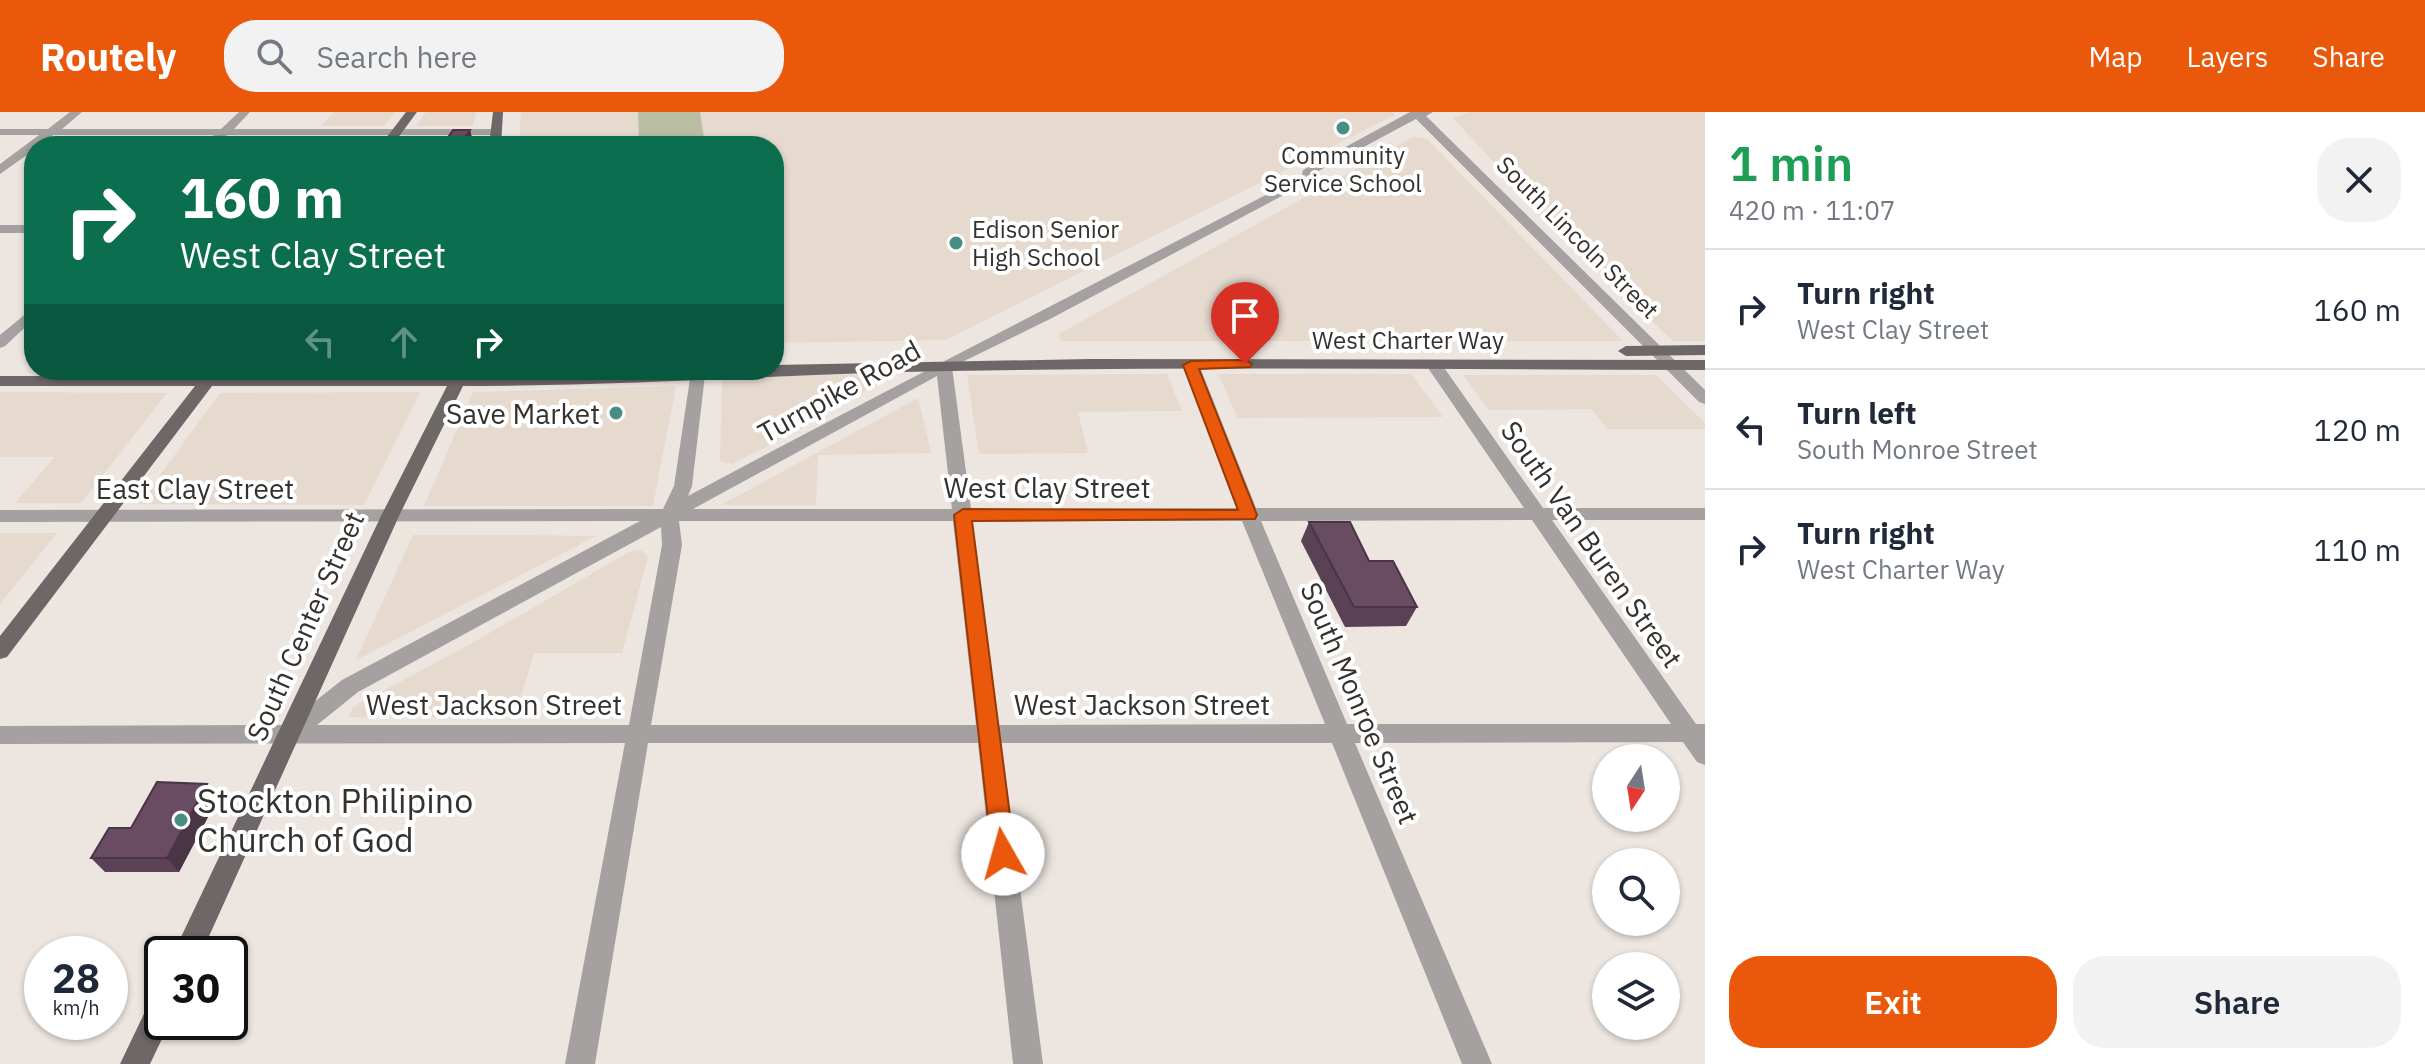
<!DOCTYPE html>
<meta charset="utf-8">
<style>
body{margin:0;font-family:"IBM Plex Sans",sans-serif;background:#f2f2f3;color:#1f2937;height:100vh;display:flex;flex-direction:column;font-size:30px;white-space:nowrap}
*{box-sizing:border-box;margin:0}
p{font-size:26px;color:#747a83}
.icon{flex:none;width:44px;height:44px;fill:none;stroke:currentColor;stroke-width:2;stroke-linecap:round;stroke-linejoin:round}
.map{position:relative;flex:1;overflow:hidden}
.panel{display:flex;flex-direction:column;background:#fff;width:720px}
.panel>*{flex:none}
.hud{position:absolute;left:24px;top:24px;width:760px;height:244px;border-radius:32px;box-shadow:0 2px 6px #0004;background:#0b6e4f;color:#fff;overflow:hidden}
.needle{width:52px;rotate:192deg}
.tools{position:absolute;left:1592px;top:632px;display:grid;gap:16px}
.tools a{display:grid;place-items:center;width:88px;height:88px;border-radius:50%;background:#fff;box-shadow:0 2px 6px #0004;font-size:40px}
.speed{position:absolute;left:24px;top:824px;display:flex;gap:16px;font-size:40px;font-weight:700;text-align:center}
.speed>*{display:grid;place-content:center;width:104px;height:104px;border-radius:50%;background:#fff;box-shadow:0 2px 6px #0004;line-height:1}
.speed small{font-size:20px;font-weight:400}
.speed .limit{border:4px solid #111;border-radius:12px;background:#fff;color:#111}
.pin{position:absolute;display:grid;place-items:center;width:68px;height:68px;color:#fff;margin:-82px -34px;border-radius:50% 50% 50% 0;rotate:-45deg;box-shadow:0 0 8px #0007}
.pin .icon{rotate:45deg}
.me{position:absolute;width:88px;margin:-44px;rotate:353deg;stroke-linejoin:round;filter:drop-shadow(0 0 6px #0008)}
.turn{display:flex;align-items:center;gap:28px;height:168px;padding:0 24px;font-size:36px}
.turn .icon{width:104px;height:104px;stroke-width:2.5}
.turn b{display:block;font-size:56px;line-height:68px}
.lanes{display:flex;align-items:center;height:76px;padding:0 24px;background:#0003;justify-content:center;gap:40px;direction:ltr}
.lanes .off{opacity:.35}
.round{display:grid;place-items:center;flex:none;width:84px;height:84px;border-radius:32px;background:#f2f2f3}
.head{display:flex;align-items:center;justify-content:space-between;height:136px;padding:0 24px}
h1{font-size:48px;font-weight:600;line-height:60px;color:#1e9e55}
.primary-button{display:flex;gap:16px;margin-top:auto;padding:16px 24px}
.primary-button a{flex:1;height:92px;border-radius:32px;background:#ea580c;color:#fff;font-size:32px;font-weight:600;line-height:92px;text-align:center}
.primary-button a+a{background:#f2f2f3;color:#1f2937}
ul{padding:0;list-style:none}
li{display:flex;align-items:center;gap:24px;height:120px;padding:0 24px;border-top:2px solid #e0e1e3}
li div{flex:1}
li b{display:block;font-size:30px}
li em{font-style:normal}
header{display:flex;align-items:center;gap:48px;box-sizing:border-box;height:112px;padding:0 40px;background:#ea580c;color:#fff}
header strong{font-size:38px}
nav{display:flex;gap:44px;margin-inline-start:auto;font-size:28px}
.search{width:560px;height:72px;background:#f2f2f3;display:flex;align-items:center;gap:20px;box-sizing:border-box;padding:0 28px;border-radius:32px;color:#747a83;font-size:30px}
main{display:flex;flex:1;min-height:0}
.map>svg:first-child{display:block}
.built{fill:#e6dacf}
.green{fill:#babfa4}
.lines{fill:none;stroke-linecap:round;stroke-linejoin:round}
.minor{fill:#a5a1a1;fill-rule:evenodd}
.major{fill:#6e6767;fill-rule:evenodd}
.wall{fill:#5b4154}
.shaded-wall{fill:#4a3545}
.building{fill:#6a4c62;stroke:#4a3545;stroke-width:2}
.route{fill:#ea580c;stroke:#983908;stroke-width:2}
.poi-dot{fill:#488d84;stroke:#fff;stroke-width:3}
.labels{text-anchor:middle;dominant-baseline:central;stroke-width:8;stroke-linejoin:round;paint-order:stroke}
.far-poi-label{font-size:24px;fill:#34322f;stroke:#fff}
.far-street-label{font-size:24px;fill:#34322f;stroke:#fff}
.street-label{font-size:28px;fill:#34322f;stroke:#fff}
.poi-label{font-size:28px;fill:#34322f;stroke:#fff;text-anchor:end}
.near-poi-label{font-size:34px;fill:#34322f;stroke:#fff;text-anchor:start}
</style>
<header>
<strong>Routely</strong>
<div class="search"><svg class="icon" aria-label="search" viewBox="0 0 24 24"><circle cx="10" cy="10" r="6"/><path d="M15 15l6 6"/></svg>Search here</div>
<nav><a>Map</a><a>Layers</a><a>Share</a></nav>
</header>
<main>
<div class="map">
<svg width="1705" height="952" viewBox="0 0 1705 952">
<rect width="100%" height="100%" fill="#ece5e0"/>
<g class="built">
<path d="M334 0H395L384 14H321Z"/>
<path d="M426 0H476L473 14H416Z"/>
<path d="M521 0H1392L1395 3 946 228 774 231V34H519Z"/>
<path d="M1470 0H1705V229H1673L1569 132 1453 6Z"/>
<path d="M313 25H376L368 34H305Z"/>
<path d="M1413 25 1427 27 1623 229H1061L1059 222Z"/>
<path d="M888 262V266L788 324 732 352 720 349 722 269 730 265Z"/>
<path d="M1167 262 1182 299 1078 300 1088 341 979 342 967 263Z"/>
<path d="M1218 262H1411L1443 305 1238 306Z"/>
<path d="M1463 263H1656L1705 311V317H1608L1591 297 1489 298Z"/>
<path d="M676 274 653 394H424L473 280Z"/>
<path d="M0 280 167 281 81 391H15L55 345H0Z"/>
<path d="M420 280 364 393 139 392 220 281Z"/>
<path d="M918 286 931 341 818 343 816 393H721Z"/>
<path d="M0 421H57L0 492Z"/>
<path d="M413 423H511L596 424 356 548Z"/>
<path d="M641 438 648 445 622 541H534L515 606 348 605 353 595 467 534 629 440Z"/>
</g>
<path class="green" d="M638 0H700L704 26 639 30Z"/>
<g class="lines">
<g class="minor">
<path d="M70 0H82L62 17H221L239 0H250L234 17H496L502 20 496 23H227L216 34H203L214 23H53L39 34H34V38L0 62V52L39 23H0V17H48Z"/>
<path d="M1410 0H1433L1426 4 1705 278V292L1699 290 1416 7 1313 62 1312 68 1050 207 952 255 971 397 1237 396 1183 253 1191 248 1199 253 1256 396H1524L1426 253 1434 248 1440 250 1543 396H1705V408H1552L1696 612H1705V653L1697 650 1683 630 1355 631 1492 952H1462L1332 631H1001L1043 952H1013L978 631H648L595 952H565L625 631 0 632V614L285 613 342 568 640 409 0 410V398L663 397 674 374 691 260H703L705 263 692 374 688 384C891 275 1097 171 1302 64L1303 58ZM937 264 952 397H693ZM1532 408 1671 612H1347L1261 409ZM679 409H953L976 613H651L682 433ZM972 409H1242L1325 612 999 613ZM661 415 662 433 629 613H317L358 580Z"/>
<rect x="0" y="113" width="34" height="8"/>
<path d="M34 195V207L5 234 0 236V223Z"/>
</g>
<g class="major">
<path d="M406 0H417L392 34H380Z"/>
<path d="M493 0H503L501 34H489Z"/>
<path d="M1705 233V243L1626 244 1618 239 1626 234Z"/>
<path d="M1090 247 1705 248V258C1453 257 1201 255 950 259 787 262 625 274 463 274L399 404 201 842H173L381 404 447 274H212L7 545 0 547V524L195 274H0V264H202L207 258H219V264H452L455 258H469L468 264C570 264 672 258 774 258V253Z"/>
<path d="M162 881V910H170L150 952H120L152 885Z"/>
</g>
</g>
<g class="wall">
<path d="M470 18 472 26 467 34H446L445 30Z"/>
<path d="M1309 410 1369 449 1417 495 1406 514 1345 515 1301 429Z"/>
<path d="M207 672 218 686 179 760H105L91 746 131 716Z"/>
</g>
<g class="shaded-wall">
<path d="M470 18 472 26 467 34H463L462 30Z"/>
<path d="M207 672 218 686 179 760 167 746Z"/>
</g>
<g class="building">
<path d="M453 18H470L462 30H445Z"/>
<path d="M1309 410H1350L1369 449H1393L1417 495H1354Z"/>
<path d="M157 670 207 672 167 746H91L109 716H131Z"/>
</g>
<path class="route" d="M1245 248 1252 252 1250 255 1199 257 1257 403 1255 407 972 409 1015 742 1011 749 1003 752 995 749 992 742 954 403 963 397 1238 398 1183 253 1191 249Z"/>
<g class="poi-dot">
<circle cx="1343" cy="16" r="8"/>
<circle cx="956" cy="131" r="8"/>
<circle cx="616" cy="301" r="8"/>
<circle cx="181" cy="708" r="8"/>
</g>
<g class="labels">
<g class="far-poi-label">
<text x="1343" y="43">Community<tspan x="1343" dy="28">Service School</tspan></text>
<text x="972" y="117" text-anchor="start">Edison Senior<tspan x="972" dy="28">High School</tspan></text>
</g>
<g class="far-street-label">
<text transform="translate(1578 125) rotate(45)">South Lincoln Street</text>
<text x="1408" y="228">West Charter Way</text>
</g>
<g class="street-label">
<text transform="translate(839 279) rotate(-29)">Turnpike Road</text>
<text x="1047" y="375">West Clay Street</text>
<text x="195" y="376">East Clay Street</text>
<text transform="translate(1592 432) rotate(55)">South Van Buren Street</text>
<text transform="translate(305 514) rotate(-66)">South Center Street</text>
<text transform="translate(1360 591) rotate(67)">South Monroe Street</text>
<text x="494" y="592">West Jackson Street</text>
<text x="1142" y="592">West Jackson Street</text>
</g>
<g class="poi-label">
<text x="600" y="301">Save Market</text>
</g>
<g class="near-poi-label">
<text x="197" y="688">Stockton Philipino<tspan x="197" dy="39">Church of God</tspan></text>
</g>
</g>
</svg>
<div class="tools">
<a><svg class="needle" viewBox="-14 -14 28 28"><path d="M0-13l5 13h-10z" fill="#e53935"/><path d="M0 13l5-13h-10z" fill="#747a83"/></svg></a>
<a><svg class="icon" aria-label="search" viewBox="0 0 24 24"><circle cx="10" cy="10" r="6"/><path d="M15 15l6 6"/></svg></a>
<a><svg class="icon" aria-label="layers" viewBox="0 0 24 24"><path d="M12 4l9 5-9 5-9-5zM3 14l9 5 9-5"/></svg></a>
</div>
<div class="speed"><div>28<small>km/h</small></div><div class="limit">30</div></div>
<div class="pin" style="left:1245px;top:252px;background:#d93025"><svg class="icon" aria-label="arrive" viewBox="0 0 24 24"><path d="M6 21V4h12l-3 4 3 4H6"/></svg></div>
<svg class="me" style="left:1003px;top:742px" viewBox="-20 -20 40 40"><circle r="19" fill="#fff"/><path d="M0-13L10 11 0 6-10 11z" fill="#ea580c"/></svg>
<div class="hud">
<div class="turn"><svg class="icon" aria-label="right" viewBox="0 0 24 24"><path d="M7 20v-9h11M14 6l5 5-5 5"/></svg><div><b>160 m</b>West Clay Street</div></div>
<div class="lanes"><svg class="icon off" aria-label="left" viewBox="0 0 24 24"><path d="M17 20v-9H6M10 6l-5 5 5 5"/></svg><svg class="icon off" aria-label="ahead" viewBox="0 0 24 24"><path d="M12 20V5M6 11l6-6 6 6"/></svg><svg class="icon" aria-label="right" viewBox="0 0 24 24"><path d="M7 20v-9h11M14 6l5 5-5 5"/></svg></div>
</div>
</div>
<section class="panel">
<div class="head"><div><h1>1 min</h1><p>420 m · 11:07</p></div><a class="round"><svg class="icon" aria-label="close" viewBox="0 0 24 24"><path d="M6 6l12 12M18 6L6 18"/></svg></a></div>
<ul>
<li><svg class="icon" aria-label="right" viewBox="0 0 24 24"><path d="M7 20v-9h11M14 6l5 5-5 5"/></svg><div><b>Turn right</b><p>West Clay Street</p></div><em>160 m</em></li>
<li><svg class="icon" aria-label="left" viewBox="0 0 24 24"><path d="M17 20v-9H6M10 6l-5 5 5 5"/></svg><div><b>Turn left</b><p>South Monroe Street</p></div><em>120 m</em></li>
<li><svg class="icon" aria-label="right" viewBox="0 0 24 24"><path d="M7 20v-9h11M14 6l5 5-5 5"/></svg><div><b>Turn right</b><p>West Charter Way</p></div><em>110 m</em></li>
</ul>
<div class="primary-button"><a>Exit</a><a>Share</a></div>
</section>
</main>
